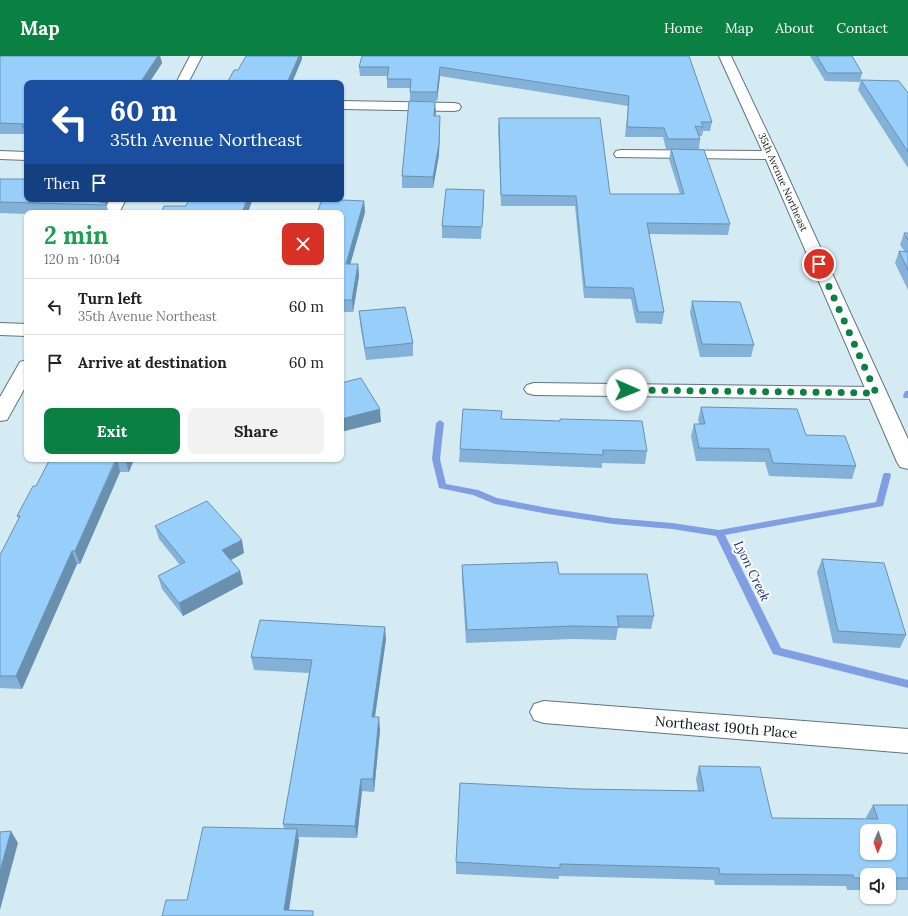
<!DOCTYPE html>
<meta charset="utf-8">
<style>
body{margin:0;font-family:Lora,serif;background:#f2f2f2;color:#222;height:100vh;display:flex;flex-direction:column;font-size:15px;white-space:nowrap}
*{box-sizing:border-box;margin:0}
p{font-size:13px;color:#767676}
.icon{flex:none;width:22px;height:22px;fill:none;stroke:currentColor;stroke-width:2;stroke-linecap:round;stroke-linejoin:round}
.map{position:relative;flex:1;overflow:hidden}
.details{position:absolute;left:24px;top:154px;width:320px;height:252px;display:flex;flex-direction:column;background:#fff;border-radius:8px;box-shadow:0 1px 3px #0004}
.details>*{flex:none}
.top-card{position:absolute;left:24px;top:24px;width:320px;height:122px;border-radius:8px;box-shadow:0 1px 3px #0004;background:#1a4fa0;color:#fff;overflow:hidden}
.needle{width:26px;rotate:182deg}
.buttons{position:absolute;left:860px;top:768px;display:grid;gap:8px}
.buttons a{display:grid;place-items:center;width:36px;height:36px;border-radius:8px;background:#fff;box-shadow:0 1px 3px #0004;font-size:20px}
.pin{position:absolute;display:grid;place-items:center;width:34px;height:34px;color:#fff;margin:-17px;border:2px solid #fff;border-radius:50%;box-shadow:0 1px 4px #0007}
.me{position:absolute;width:44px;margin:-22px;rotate:91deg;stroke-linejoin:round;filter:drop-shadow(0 0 3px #0008)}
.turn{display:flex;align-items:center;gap:14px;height:84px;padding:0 20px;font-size:18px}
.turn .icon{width:52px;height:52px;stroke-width:2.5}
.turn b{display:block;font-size:28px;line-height:34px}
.then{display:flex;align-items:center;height:38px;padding:0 20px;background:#0003;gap:8px;font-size:15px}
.round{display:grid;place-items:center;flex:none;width:42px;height:42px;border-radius:8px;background:#f2f2f2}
.headline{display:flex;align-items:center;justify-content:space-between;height:68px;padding:0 20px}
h1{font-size:24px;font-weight:700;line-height:30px;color:#1e9e55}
.action{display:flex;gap:8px;margin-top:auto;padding:8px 20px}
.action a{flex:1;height:46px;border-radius:8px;background:#0b8043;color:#fff;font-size:16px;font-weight:700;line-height:46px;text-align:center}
.action a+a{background:#f2f2f2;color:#222}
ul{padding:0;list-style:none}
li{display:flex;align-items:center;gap:12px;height:56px;padding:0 20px;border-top:1px solid #e0e0e0}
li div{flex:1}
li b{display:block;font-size:15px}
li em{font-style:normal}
header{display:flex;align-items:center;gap:24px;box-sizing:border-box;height:56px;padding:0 20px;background:#0b8043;color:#fff}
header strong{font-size:19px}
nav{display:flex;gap:22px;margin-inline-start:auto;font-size:14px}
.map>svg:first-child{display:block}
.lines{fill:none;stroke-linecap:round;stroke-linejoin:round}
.stream{fill:#809fe3;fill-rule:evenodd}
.minor-casing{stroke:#60757d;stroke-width:2}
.tertiary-casing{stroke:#60757d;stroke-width:2}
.minor{fill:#fff;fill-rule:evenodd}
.tertiary{fill:#fff;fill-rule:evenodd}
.wall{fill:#83b1d7}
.shaded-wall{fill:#6a90af}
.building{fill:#98cefa;stroke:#6a90af;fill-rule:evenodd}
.route{stroke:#0b8043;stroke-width:7;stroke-dasharray:0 12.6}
.labels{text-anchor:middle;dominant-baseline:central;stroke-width:4;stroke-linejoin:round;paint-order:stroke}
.far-street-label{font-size:10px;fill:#0e1619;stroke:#fff}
.water-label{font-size:13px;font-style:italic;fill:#163280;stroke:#fff}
.near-street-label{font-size:14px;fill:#0e1619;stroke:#fff}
</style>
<header>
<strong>Map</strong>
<nav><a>Home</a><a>Map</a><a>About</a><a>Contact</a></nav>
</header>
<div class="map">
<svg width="908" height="860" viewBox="0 0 908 860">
<rect width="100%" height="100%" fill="#d4ebf4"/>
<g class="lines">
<g class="stream">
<path d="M905 335H908V342H904L903 340Z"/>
<path d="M440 364 444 367 440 403 446 428 478 434 497 442 548 452 613 462 672 467 719 474 876 446 883 419 884 417H890L891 419 883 450 725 479 781 592 908 624V632L773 598 716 480 672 473 613 468 548 458 495 448 473 439 439 432 432 403 436 367Z"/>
</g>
<defs>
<g id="minor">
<path d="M190 0H202L188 27H176Z"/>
<path d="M341 45 454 47 459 48 461 51 459 54 454 55 341 53Z"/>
<path d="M621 94 771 95 776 96 778 99 776 102 771 103 616 101 614 98 616 95Z"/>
<path d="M0 95 27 96V104L0 103Z"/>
<path d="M110 143H126L119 157H103Z"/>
<path d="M0 267 27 268V280L0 279Z"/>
<path d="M27 304V328L7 364 0 365V341L20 306Z"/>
<path d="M534 327 876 331 883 333 886 337 883 341 876 343 534 339 527 337 524 333 527 329Z"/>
<path d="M544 645 908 673V697L544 667 534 664 530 656 534 648Z"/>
</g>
<path id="tertiary" d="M719 0H731L778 99 908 383V413L900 411 897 406 764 99Z"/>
</defs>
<use href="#minor" class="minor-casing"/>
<use href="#tertiary" class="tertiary-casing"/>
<use href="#minor" class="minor"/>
<use href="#tertiary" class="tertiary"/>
</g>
<g class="wall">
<path d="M0 0H160L162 7 149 27H27V82H25L24 78H0Z"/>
<path d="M689 0 712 66 710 75H703L702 80H699L700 83 699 93H666L663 81H625L628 50 440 20 437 45H410V32H387V20H360L359 11Z"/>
<path d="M810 0H852L862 17 860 26 825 25Z"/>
<path d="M861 24 908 37V112L858 34Z"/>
<path d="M436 56 435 60 440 71 439 99 433 132H402V120Z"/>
<path d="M499 62 610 138H680L669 103 671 93 730 168 728 179 649 178 664 256 662 268 636 267 631 243 584 242 575 150H501L498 71Z"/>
<path d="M0 123 27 143H109L106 148 109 157H27V158L0 157Z"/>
<path d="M484 134 481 183 442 182V170Z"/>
<path d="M364 145 365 156 350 208H358L359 220 353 256H341V157Z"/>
<path d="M904 177H908V234L895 207 899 195 905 196 900 189Z"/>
<path d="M692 245 754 289 751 301H700L690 257Z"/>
<path d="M359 255 413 287V300L366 304 360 267Z"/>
<path d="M701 351 806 379 856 410 852 423 769 420 765 406 696 405 691 380 694 368H699L698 364Z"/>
<path d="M502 355 501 363 560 365V363L647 395 645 408 602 407V412L459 406 460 393Z"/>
<path d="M50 403H134L129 416H120L80 508H77L22 633 0 632V499L19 463 17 460 36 430Z"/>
<path d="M155 470 244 497 231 504 240 515 243 528 183 560 162 533 158 520 180 509 159 483Z"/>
<path d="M822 503 906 579 900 592 833 587 817 516Z"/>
<path d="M462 509 559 518 654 560 651 573 618 572 616 584 573 583 466 587 462 522Z"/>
<path d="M386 583 375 661 380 674 374 736 362 735 357 782 298 781 299 785 289 854 314 860 187 844 284 773 283 768 309 617 254 614 251 601Z"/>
<path d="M699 710 772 762 867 763 866 761 873 749H908V834H889V819H867V834H847L846 830 715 829 714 824 559 820V823L456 818V806L581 733 698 735 696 723Z"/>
</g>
<g class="shaded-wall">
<path d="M158 0H160L162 7 149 27H140Z"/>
<path d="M299 0H302V3L292 27H287Z"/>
<path d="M440 11V20L437 45V36Z"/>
<path d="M435 46 436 56 434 71V60Z"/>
<path d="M440 60 439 99 433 132V121Z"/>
<path d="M484 134V146L481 183 482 171Z"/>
<path d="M100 143H109L106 148 109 157 106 148 99 146Z"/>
<path d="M247 143H252V145L248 157H242Z"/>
<path d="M364 145 365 156 347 220 346 208Z"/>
<path d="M358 208 359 220 353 256 352 244Z"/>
<path d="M380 353 381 366 341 376V363Z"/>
<path d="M117 403 120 416 80 508 75 495Z"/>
<path d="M125 403H134L129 416Z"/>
<path d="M242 484 244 497 225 507 222 494Z"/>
<path d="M72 495 77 508 22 633 16 620Z"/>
<path d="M240 515 243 528 183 560 179 547Z"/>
<path d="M385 571 386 583 373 673 372 661Z"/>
<path d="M379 661 380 674 374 736 373 723Z"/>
<path d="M361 723 362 735 357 782 355 770Z"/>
<path d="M297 773 299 785 288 860 284 854Z"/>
<path d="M11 775 18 787 0 854V815Z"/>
</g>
<g class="building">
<path d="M0 0H158L140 27H27V71H22L25 68 0 67Z"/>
<path d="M246 0H299L287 27H227L234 14H238Z"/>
<path d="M362 0H689L712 66H701L703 71 695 70 700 83H668L664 72 627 71 629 40 440 11 437 36H410L411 23H387L389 11H359Z"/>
<path d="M817 0H852L862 17H827Z"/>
<path d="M861 24 899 25 908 37V96Z"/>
<path d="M409 45 435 46 434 60H440L439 88 433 121 402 120Z"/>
<path d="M499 62H600L610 138H684L671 93 704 94 730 168 647 167 664 256H638L633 232 585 231 576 140 501 139Z"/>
<path d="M0 123H27V143H100L99 146 106 147V149L0 146Z"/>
<path d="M446 133 484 134 482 171 442 170Z"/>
<path d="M189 143H247L242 157H161L164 150H186Z"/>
<path d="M322 143 364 145 346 208H358L352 244H341V157H317Z"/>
<path d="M904 177H908V184Z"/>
<path d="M899 195 908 196V214Z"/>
<path d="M692 245 740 246 754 289 702 288Z"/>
<path d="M405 251 413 287 365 292 359 255Z"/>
<path d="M361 322 380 353 341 363V327Z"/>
<path d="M701 351 797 353 806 379 845 380 856 410 773 407 769 393 699 392 694 368H705Z"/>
<path d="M463 353 502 355 501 363 560 365V363L642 365 647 395 603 394V399L460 393Z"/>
<path d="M50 403H116L75 495H72L16 620H0V499L20 460H17L33 430H36Z"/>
<path d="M207 445 242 484 222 494 240 515 179 547 158 520 185 506 155 470Z"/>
<path d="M822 503 884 507 906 579 838 575Z"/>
<path d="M557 506 559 518H647L654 560H617L619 571 574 570 467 574 462 509Z"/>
<path d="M260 564 385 571 372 661H379L373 723H361L355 770 283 768 312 604 251 601Z"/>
<path d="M699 710 760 711 772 762 878 763 873 749H908V822H889V819H867V822H854L853 819 720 818 719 812 560 808V812L456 806 460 727 581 733 704 735ZM867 775H889V797H867Z"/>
<path d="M203 771 297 773 284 854 313 855V860H162L166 844H187Z"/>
<path d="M11 775 0 815V776Z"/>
</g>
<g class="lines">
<path class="route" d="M627 334 876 337 819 208"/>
</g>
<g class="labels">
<g class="far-street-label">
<text transform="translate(783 126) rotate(66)">35th Avenue Northeast</text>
</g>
<g class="water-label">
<text transform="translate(752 515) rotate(64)">Lyon Creek</text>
</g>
<g class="near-street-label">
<text transform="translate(726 671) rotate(5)">Northeast 190th Place</text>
</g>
</g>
</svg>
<div class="buttons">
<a><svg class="needle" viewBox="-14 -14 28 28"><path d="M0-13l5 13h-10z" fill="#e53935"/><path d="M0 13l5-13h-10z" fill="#767676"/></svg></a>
<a><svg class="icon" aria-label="sound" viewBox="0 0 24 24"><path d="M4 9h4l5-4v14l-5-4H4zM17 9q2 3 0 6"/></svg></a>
</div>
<div class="pin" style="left:819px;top:208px;background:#d93025"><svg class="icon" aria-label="arrive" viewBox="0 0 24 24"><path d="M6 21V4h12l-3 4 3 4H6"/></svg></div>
<svg class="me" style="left:627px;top:334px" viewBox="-20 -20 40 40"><circle r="19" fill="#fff"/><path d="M0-13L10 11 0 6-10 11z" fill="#0b8043"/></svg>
<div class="top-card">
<div class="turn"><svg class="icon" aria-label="left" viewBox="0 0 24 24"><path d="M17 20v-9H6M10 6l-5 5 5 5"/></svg><div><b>60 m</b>35th Avenue Northeast</div></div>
<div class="then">Then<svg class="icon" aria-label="arrive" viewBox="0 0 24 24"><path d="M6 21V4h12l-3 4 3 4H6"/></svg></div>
</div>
<section class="details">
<div class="headline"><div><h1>2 min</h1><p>120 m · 10:04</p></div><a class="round" style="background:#d93025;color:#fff"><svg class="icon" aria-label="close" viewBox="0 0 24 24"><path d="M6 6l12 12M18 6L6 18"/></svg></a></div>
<ul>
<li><svg class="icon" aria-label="left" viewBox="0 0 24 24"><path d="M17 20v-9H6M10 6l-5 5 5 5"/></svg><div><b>Turn left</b><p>35th Avenue Northeast</p></div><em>60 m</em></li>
<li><svg class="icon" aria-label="arrive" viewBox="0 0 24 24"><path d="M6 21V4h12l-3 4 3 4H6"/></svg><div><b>Arrive at destination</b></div><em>60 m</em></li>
</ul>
<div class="action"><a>Exit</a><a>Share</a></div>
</section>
</div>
